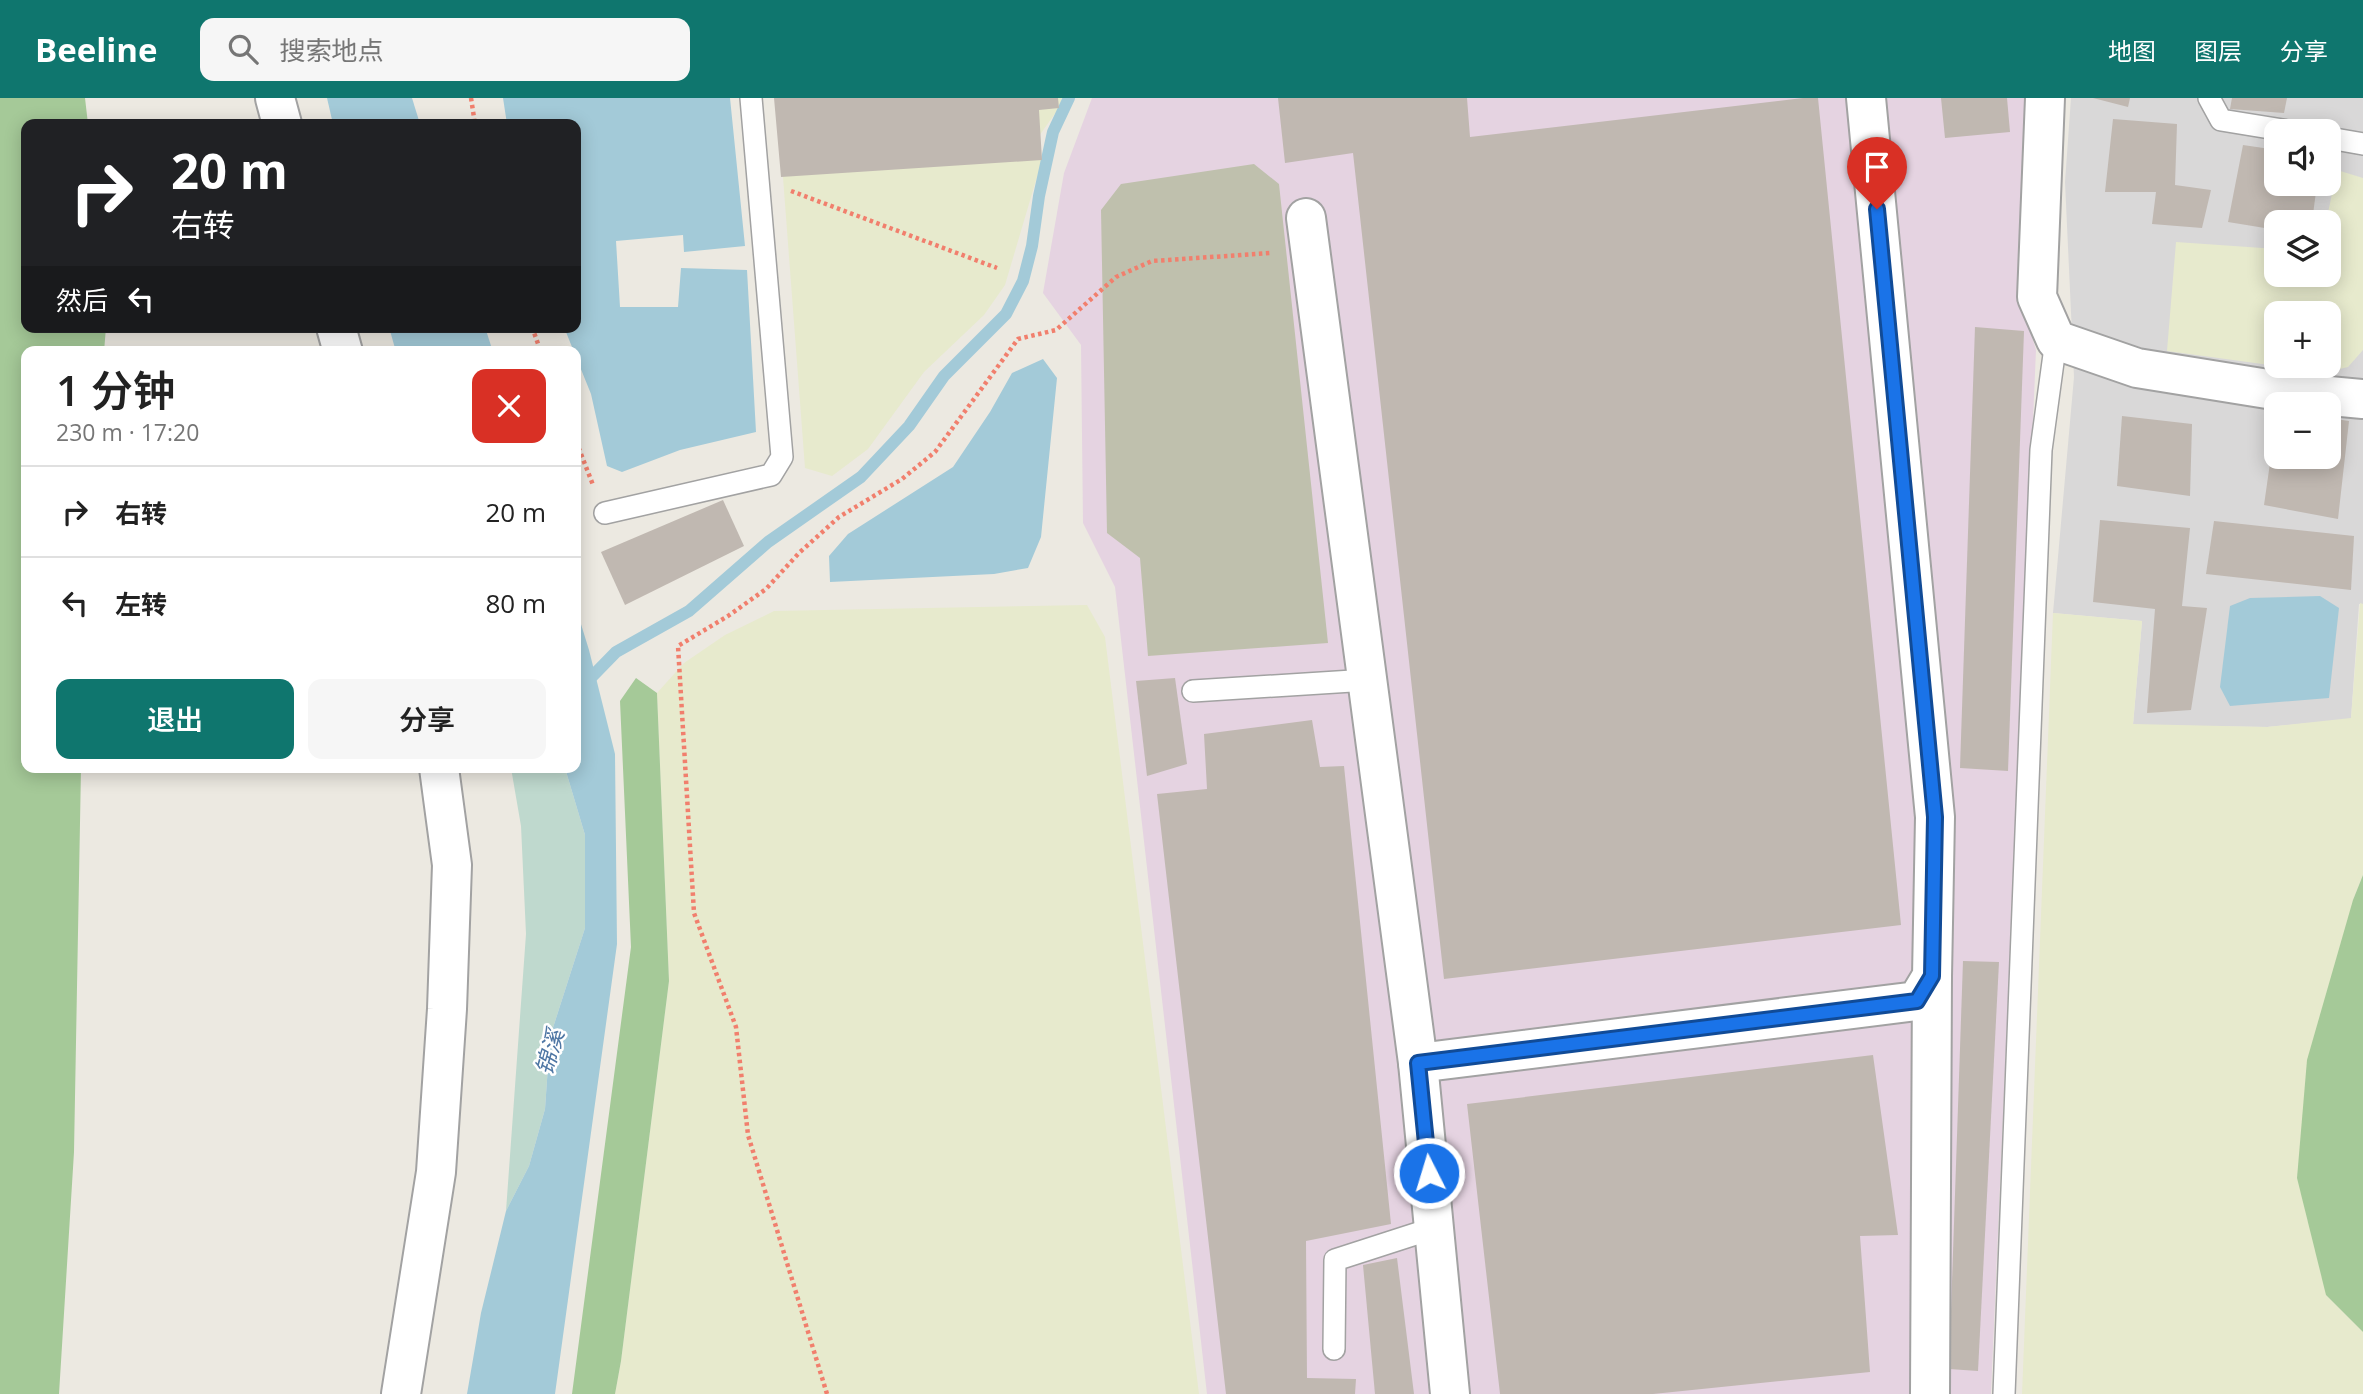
<!DOCTYPE html>
<html lang="zh">
<meta charset="utf-8">
<style>
body{margin:0;font-family:"Open Sans","Noto Sans SC",sans-serif;background:#f6f6f6;color:#222;height:100vh;display:flex;flex-direction:column;font-size:26px;white-space:nowrap}
*{box-sizing:border-box;margin:0}
p{font-size:23px;color:#767676}
.icon{flex:none;width:38px;height:38px;fill:none;stroke:currentColor;stroke-width:2;stroke-linecap:round;stroke-linejoin:round}
.map{position:relative;flex:1;overflow:hidden}
.sheet{position:absolute;left:21px;top:248px;width:560px;height:427px;display:flex;flex-direction:column;background:#fff;border-radius:14px;box-shadow:0 4px 18px #0003}
.sheet>*{flex:none}
.banner{position:absolute;left:21px;top:21px;width:560px;height:214px;border-radius:14px;box-shadow:0 4px 18px #0003;background:#202124;color:#fff;overflow:hidden}
.fabs{position:absolute;left:2264px;top:21px;display:grid;gap:14px}
.fabs a{display:grid;place-items:center;width:77px;height:77px;border-radius:14px;background:#fff;box-shadow:0 4px 18px #0003;font-size:35px}
.pin{position:absolute;display:grid;place-items:center;width:60px;height:60px;color:#fff;margin:-72px -30px;border-radius:50% 50% 50% 0;rotate:-45deg;box-shadow:0 0 7px #0007}
.pin .icon{rotate:45deg}
.me{position:absolute;width:77px;margin:-38px;rotate:355deg;stroke-linejoin:round;filter:drop-shadow(0 0 5px #0008)}
.turn{display:flex;align-items:center;gap:24px;height:147px;padding:0 35px;font-size:32px}
.turn .icon{width:91px;height:91px;stroke-width:2.5}
.turn b{display:block;font-size:49px;line-height:60px}
.then{display:flex;align-items:center;height:66px;padding:0 35px;background:#0003;gap:14px;font-size:26px}
.round{display:grid;place-items:center;flex:none;width:74px;height:74px;border-radius:14px;background:#f6f6f6}
.headline{display:flex;align-items:center;justify-content:space-between;height:119px;padding:0 35px}
h1{font-size:42px;font-weight:600;line-height:52px}
.action{display:flex;gap:14px;margin-top:auto;padding:14px 35px}
.action a{flex:1;height:80px;border-radius:14px;background:#0f766e;color:#fff;font-size:28px;font-weight:600;line-height:80px;text-align:center}
.action a+a{background:#f6f6f6;color:#222}
ul{padding:0;list-style:none}
li{display:flex;align-items:center;gap:21px;height:91px;padding:0 35px;border-top:2px solid #e0e0e0}
li div{flex:1}
li b{display:block;font-size:26px}
li em{font-style:normal}
header{display:flex;align-items:center;gap:42px;box-sizing:border-box;height:98px;padding:0 35px;background:#0f766e;color:#fff}
header strong{font-size:33px}
nav{display:flex;gap:38px;margin-inline-start:auto;font-size:24px}
.search{width:490px;height:63px;background:#f6f6f6;display:flex;align-items:center;gap:18px;box-sizing:border-box;padding:0 24px;border-radius:14px;color:#767676;font-size:26px}
.map>svg:first-child{display:block}
.residential{fill:#d9d8d8;fill-rule:evenodd}
.industrial{fill:#e5d3e1}
.construction{fill:#bfc0ad}
.farmland{fill:#e7eacd}
.forest{fill:#a5c998}
.wetland{fill:#bfd9ce}
.water{fill:#a3cad8}
.lines{fill:none;stroke-linecap:round;stroke-linejoin:round}
.stream{stroke:#a3cad8;stroke-width:12}
.building{fill:#c0b8b1}
.service-casing{stroke:#a2a2a2;stroke-width:24}
.minor-casing{stroke:#a2a2a2;stroke-width:42}
.tertiary-casing{stroke:#a2a2a2;stroke-width:42}
.path{stroke:#f17f6d;stroke-width:4.5;stroke-dasharray:3.5 3.5;stroke-linecap:butt}
.service{stroke:#fff;stroke-width:21}
.minor{stroke:#fff;stroke-width:38}
.tertiary{stroke:#fff;stroke-width:38}
.route-casing{stroke:#114b97;stroke-width:18}
.route{stroke:#1a73e8;stroke-width:12}
.labels{text-anchor:middle;dominant-baseline:central;stroke-width:5;stroke-linejoin:round;paint-order:stroke}
.water-label{font-size:23px;font-style:italic;fill:#4e76a4;stroke:#fff}
</style>
<header>
<strong>Beeline</strong>
<div class="search"><svg class="icon" aria-label="search" viewBox="0 0 24 24"><circle cx="10" cy="10" r="6"/><path d="M15 15l6 6"/></svg>搜索地点</div>
<nav><a>地图</a><a>图层</a><a>分享</a></nav>
</header>
<div class="map">
<svg width="2363" height="1296" viewBox="0 0 2363 1296">
<rect width="100%" height="100%" fill="#ece9e1"/>
<path class="residential" d="M2071 0H2363V506H2359L2351 621 2267 629 2133 627 2142 523 2053 515 2074 279 2065 84ZM2277 33H2329V86H2277ZM2277 124H2329V177H2277ZM2277 215H2329V268H2277ZM2277 306H2329V359H2277Z"/>
<path class="industrial" d="M1092 0H2026L2019 196 2036 252 1991 1296H1207L1115 489 1083 425 1081 247 1043 195 1064 75Z"/>
<path class="construction" d="M1254 66 1279 86 1328 545 1148 558 1140 460 1107 435 1101 112 1121 86Z"/>
<g class="farmland">
<path d="M777 0H1062L1059 10 1034 45 1042 62 1005 187 984 217 924 274 868 351 832 378 805 370Z"/>
<path d="M2337 72 2363 80V252L2348 269 2327 274 2278 268H2329V215H2277V268L2167 253 2176 144 2277 151V177H2329V124H2326Z"/>
<path d="M2360 505 2363 506V777L2353 802 2326 1197 2363 1234V1296H2022L2053 515 2142 523 2133 626 2267 629 2351 620Z"/>
<path d="M1087 507 1105 539 1199 1296H615L621 1263 669 883 657 595 684 565 725 537 774 513Z"/>
</g>
<g class="forest">
<path d="M0 0H85L88 26H26V229H106L104 254H26V670H81L74 1054 59 1296H0Z"/>
<path d="M636 580 657 595 669 883 621 1263 615 1296H572L631 849 620 603Z"/>
<path d="M2363 777V1234L2326 1197 2297 1080 2307 962 2353 802Z"/>
</g>
<path class="wetland" d="M511 670H565L585 737V830L550 939 545 1011 529 1068 506 1113 526 836 521 728Z"/>
<g class="water">
<path d="M327 0H412L420 26H333Z"/>
<path d="M503 0H730L745 148 684 154 683 137 616 143 620 209H678L681 170 747 172 756 334 680 352 622 374 607 368 591 296 576 259V254H574L564 229H576V26H507Z"/>
<path d="M389 229H485L493 254H396Z"/>
<path d="M1043 261 1057 280 1041 439 1028 470 994 476 830 484 829 458 848 436 953 369 990 314 1012 275Z"/>
<path d="M2320 498 2339 510 2329 600 2230 608 2220 589 2230 508 2250 500Z"/>
<path d="M576 510 589 552 615 656 617 846 555 1296H467L481 1215 506 1113 529 1068 545 1011 550 939 585 830V737L565 670H576Z"/>
</g>
<g class="lines">
<path class="stream" d="M576 595 616 554 689 513 768 444 861 379 909 328 944 278 1006 216 1023 183 1032 148 1039 98 1053 34 1069 0"/>
</g>
<g class="building">
<path d="M774 0H1058L1059 10 1039 12 1042 62 781 79Z"/>
<path d="M1278 0H1467L1470 39 1803 0H1818L1901 827 1444 881 1353 55 1285 65Z"/>
<path d="M1941 0H2007L2010 34 1945 40Z"/>
<path d="M2093 0H2130L2128 9Z"/>
<path d="M2232 0H2287L2284 15 2230 11Z"/>
<path d="M2113 21 2177 26 2175 87 2211 92 2202 130 2152 126 2156 94H2105Z"/>
<path d="M2243 47 2277 52V86H2317L2312 124H2277V132L2228 124Z"/>
<path d="M1975 229 2024 233 2008 673 1960 670Z"/>
<path d="M2122 318 2192 326 2190 398 2117 388Z"/>
<path d="M2329 320 2349 323 2338 421 2264 407 2272 351H2277V359H2329Z"/>
<path d="M723 402 744 448 625 507 601 454Z"/>
<path d="M2100 422 2190 430 2182 508 2207 510 2191 612 2147 615 2155 511 2093 504Z"/>
<path d="M2214 423 2354 438 2351 492 2206 476Z"/>
<path d="M1175 580 1187 666 1147 678 1136 583Z"/>
<path d="M1312 622 1320 669 1344 668 1391 1126 1306 1143 1307 1280 1356 1281 1355 1296H1226L1157 696 1207 691 1204 636Z"/>
<path d="M1963 863 1999 864 1978 1273 1949 1271Z"/>
<path d="M1873 957 1898 1137 1860 1138 1870 1274 1653 1296H1500L1467 1006Z"/>
<path d="M1397 1160 1414 1296H1375L1363 1167Z"/>
</g>
<g class="lines">
<defs>
<g id="service">
<path d="M2209 0 2221 22 2288 33"/>
<path d="M2329 40 2363 46"/>
<path d="M605 415 771 377 782 359 751 0"/>
<path d="M1193 593 1368 582"/>
<path d="M1334 1251 1335 1162 1434 1130"/>
<path d="M2004 1296 2041 352 2056 242"/>
</g>
<g id="minor">
<path d="M2045 0 2037 199 2056 242 2137 270 2286 294 2363 301"/>
<path d="M1306 120 1418 965 1450 1296"/>
<path d="M1418 965 1917 903 1932 878 1935 719 1866 0"/>
<path d="M1930 1296 1932 878"/>
</g>
<g id="tertiary">
<path d="M275 0 282 26"/>
<path d="M336 229 343 254"/>
<path d="M401 1296 436 1074 447 911 452 767 439 670"/>
</g>
</defs>
<use href="#service" class="service-casing"/>
<use href="#minor" class="minor-casing"/>
<use href="#tertiary" class="tertiary-casing"/>
<g class="path">
<path d="M471 0 475 26"/>
<path d="M791 93 997 170"/>
<path d="M532 229 541 254"/>
<path d="M576 343 593 387"/>
<path d="M827 1296 748 1037 736 929 694 815 678 548 728 518 766 491 799 455 839 419 902 381 935 354 1018 241 1056 232 1116 179 1152 163 1271 155"/>
</g>
<use href="#service" class="service"/>
<use href="#minor" class="minor"/>
<use href="#tertiary" class="tertiary"/>
</g>
<g class="lines">
<defs>
<path id="route" d="M1429 1075 1418 965 1917 903 1932 878 1935 719 1877 111"/>
</defs>
<use href="#route" class="route-casing"/>
<use href="#route" class="route"/>
</g>
<g class="labels">
<g class="water-label">
<text transform="translate(549 954) rotate(-74)">锦溪</text>
</g>
</g>
</svg>
<div class="fabs">
<a><svg class="icon" aria-label="sound" viewBox="0 0 24 24"><path d="M4 9h4l5-4v14l-5-4H4zM17 9q2 3 0 6"/></svg></a>
<a><svg class="icon" aria-label="layers" viewBox="0 0 24 24"><path d="M12 4l9 5-9 5-9-5zM3 14l9 5 9-5"/></svg></a>
<a>+</a>
<a>−</a>
</div>
<div class="pin" style="left:1877px;top:111px;background:#d93025"><svg class="icon" aria-label="arrive" viewBox="0 0 24 24"><path d="M6 21V4h12l-3 4 3 4H6"/></svg></div>
<svg class="me" style="left:1429px;top:1075px" viewBox="-20 -20 40 40"><circle r="17" fill="#1a73e8" stroke="#fff" stroke-width="3"/><path d="M0-11L8 9 0 5-8 9z" fill="#fff"/></svg>
<div class="banner">
<div class="turn"><svg class="icon" aria-label="right" viewBox="0 0 24 24"><path d="M7 20v-9h11M14 6l5 5-5 5"/></svg><div><b>20 m</b>右转</div></div>
<div class="then">然后<svg class="icon" aria-label="left" viewBox="0 0 24 24"><path d="M17 20v-9H6M10 6l-5 5 5 5"/></svg></div>
</div>
<section class="sheet">
<div class="headline"><div><h1>1 分钟</h1><p>230 m · 17:20</p></div><a class="round" style="background:#d93025;color:#fff"><svg class="icon" aria-label="close" viewBox="0 0 24 24"><path d="M6 6l12 12M18 6L6 18"/></svg></a></div>
<ul>
<li><svg class="icon" aria-label="right" viewBox="0 0 24 24"><path d="M7 20v-9h11M14 6l5 5-5 5"/></svg><div><b>右转</b></div><em>20 m</em></li>
<li><svg class="icon" aria-label="left" viewBox="0 0 24 24"><path d="M17 20v-9H6M10 6l-5 5 5 5"/></svg><div><b>左转</b></div><em>80 m</em></li>
</ul>
<div class="action"><a>退出</a><a>分享</a></div>
</section>
</div>
